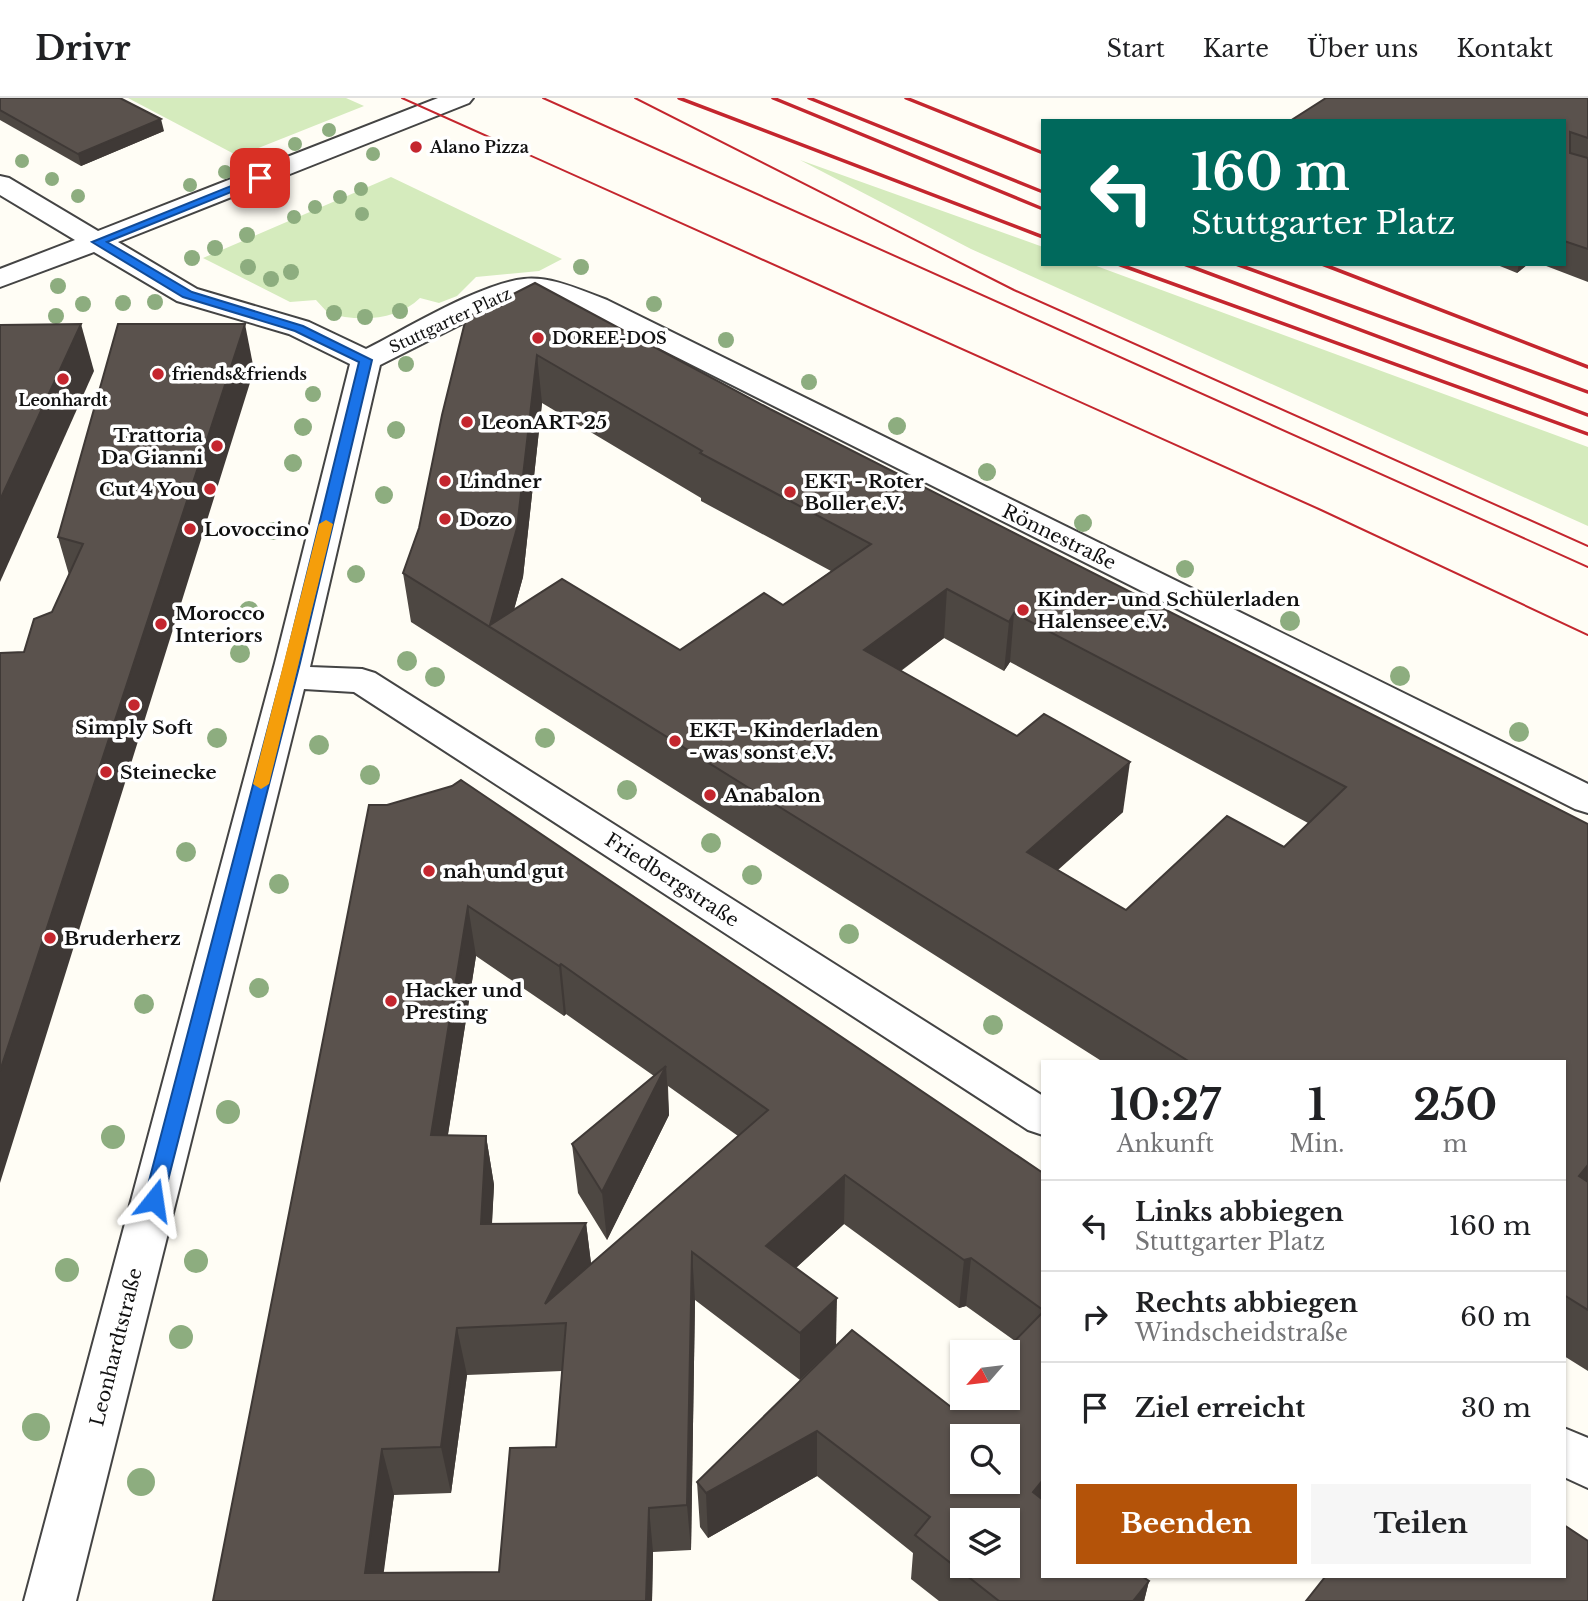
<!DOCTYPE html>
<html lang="de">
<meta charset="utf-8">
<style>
body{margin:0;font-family:"Libre Baskerville",serif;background:#f6f6f6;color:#202124;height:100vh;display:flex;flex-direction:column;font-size:26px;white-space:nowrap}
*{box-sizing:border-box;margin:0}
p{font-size:23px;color:#757577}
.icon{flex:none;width:38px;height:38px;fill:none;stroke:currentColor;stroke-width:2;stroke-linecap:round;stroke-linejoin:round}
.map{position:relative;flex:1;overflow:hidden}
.sheet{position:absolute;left:1041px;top:962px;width:525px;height:518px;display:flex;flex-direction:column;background:#fff;border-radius:0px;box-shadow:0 2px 5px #0004}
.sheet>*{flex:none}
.top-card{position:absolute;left:1041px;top:21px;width:525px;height:147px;border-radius:0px;box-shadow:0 2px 5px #0004;background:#00695c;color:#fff;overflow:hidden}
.needle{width:46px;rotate:242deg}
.controls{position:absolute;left:950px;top:1242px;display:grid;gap:14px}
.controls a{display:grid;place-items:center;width:70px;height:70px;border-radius:0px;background:#fff;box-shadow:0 2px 5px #0004;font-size:35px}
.pin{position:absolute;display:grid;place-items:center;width:60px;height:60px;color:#fff;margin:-30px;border-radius:14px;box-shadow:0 4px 10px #0006}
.me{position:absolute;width:77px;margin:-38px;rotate:15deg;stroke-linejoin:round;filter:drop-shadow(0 0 5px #0008)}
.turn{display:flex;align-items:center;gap:24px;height:147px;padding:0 35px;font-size:32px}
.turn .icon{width:91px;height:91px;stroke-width:2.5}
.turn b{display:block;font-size:49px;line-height:60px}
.eta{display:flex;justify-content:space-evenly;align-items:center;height:119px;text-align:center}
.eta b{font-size:42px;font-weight:700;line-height:49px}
.action{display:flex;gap:14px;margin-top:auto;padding:14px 35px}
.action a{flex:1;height:80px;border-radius:0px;background:#b45309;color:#fff;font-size:28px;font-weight:700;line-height:80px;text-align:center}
.action a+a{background:#f6f6f6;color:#202124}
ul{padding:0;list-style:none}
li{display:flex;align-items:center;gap:21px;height:91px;padding:0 35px;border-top:2px solid #e0e0e0}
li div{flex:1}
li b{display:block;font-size:26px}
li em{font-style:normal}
header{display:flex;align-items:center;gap:42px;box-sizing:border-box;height:98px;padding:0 35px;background:#fff;border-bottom:2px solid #e0e0e0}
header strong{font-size:33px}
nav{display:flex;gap:38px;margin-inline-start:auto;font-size:24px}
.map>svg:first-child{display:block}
.green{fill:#d5ebbd}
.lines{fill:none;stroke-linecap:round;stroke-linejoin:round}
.street-casing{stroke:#444;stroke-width:4}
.street{fill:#fff;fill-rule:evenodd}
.tram{stroke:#c4262e;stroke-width:2}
.rail{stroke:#c4262e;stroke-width:3.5}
.tree{fill:#8dad7f}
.wall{fill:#4d4742;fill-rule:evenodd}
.shaded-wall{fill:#3f3936}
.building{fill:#5a524d;stroke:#3f3936;stroke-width:2;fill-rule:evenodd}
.route{fill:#1a73e8;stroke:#114b97;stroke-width:2}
.slow{fill:#f59e0b}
.poi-dot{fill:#c4262e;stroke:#fff;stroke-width:2.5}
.labels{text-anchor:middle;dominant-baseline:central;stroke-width:7;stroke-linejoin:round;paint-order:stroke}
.far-poi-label{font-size:16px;font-weight:bold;fill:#111;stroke:#fff;text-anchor:start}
.far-street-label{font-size:16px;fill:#111;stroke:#fff}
.poi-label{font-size:19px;font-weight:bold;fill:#111;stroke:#fff;text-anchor:start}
.street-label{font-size:19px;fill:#111;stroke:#fff}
</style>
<header>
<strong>Drivr</strong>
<nav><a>Start</a><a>Karte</a><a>Über uns</a><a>Kontakt</a></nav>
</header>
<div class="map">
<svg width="1588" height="1503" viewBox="0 0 1588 1503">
<rect width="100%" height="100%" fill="#fffdf5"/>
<g class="green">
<path d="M128 0H346L364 8 238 58Z"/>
<path d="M800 62 1043 149V166H1091L1588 349V428L971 151Z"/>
<path d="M391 79 562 161 539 173 476 179 457 198 439 205 420 200C397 223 357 224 328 215L316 202 290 204 203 160Z"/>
</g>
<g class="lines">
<defs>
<g id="street">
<path d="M438 0H473L469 5 118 144 197 191 309 224 366 251C406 231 481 185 524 181 552 178 582 193 607 202L1588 686V715L1575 711 587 214C560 204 537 194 509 202L380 267 310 569 362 571 375 575 1043 998V1037L1028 1032 354 594 304 591 76 1503H24L275 565 350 266 289 236 177 203 94 154 0 189V171L75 142 0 97V78L9 80 98 133Z"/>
<path d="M1564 1330 1588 1340V1390L1564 1379Z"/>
</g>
</defs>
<use href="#street" class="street-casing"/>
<use href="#street" class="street"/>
<g class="tram">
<path d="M402 0 1321 412 1588 537"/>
<path d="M543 0 1588 469"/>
<path d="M635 0 1014 192 1588 448"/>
</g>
<g class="rail">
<path d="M679 0 1043 139"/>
<path d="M773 0 1043 111"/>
<path d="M809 0 1043 94"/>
<path d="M906 0 1043 55"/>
<path d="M1118 166 1588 336"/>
<path d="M1184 166 1588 317"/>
<path d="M1236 166 1588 294"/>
<path d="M1322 166 1588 269"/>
</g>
</g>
<g class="tree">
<circle cx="329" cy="32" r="7"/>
<circle cx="295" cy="46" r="7"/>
<circle cx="373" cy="56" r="7"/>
<circle cx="261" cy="61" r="7"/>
<circle cx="22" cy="63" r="7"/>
<circle cx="225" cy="74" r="7"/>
<circle cx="52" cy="81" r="7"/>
<circle cx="190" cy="87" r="7"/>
<circle cx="361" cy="91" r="7"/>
<circle cx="78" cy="98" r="7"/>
<circle cx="340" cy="99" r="7"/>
<circle cx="315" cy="109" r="7"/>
<circle cx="362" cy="116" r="7"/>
<circle cx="294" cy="119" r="7"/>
<circle cx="247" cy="137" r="8"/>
<circle cx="215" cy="150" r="8"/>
<circle cx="192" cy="160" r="8"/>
<circle cx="248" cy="169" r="8"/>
<circle cx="581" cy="169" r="8"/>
<circle cx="291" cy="174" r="8"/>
<circle cx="271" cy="181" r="8"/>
<circle cx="58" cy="188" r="8"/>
<circle cx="155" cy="204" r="8"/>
<circle cx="123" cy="205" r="8"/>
<circle cx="83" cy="206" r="8"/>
<circle cx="654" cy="206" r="8"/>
<circle cx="400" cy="213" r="8"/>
<circle cx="334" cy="215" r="8"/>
<circle cx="56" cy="218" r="8"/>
<circle cx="365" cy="219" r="8"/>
<circle cx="726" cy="242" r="8"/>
<circle cx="406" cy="266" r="8"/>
<circle cx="809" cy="284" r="8"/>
<circle cx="313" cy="296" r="8"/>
<circle cx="897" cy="328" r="9"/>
<circle cx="303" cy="329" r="9"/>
<circle cx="396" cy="332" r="9"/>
<circle cx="293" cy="365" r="9"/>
<circle cx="987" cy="374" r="9"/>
<circle cx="384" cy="397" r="9"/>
<circle cx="1083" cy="425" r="9"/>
<circle cx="273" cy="433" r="9"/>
<circle cx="1185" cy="471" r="9"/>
<circle cx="356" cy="476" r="9"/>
<circle cx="249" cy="513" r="10"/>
<circle cx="1290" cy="523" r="10"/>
<circle cx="240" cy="555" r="10"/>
<circle cx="407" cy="563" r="10"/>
<circle cx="1400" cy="578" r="10"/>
<circle cx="435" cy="579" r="10"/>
<circle cx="1519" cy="634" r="10"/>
<circle cx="217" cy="640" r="10"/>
<circle cx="545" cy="640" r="10"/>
<circle cx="319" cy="647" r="10"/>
<circle cx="370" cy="677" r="10"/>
<circle cx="627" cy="692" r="10"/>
<circle cx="711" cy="745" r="10"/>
<circle cx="186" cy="754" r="10"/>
<circle cx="752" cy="777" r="10"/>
<circle cx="279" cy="786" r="10"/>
<circle cx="849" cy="836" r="10"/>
<circle cx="259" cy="890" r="10"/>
<circle cx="144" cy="906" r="10"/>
<circle cx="993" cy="927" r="10"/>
<circle cx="228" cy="1014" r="12"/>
<circle cx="113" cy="1039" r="12"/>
<circle cx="196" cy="1163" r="12"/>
<circle cx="67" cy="1172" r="12"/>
<circle cx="181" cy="1239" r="12"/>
<circle cx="36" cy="1329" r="14"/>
<circle cx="141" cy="1384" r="14"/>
</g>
<g class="wall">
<path d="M0 0 164 33 81 68 0 22Z"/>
<path d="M1588 0V184L1541 166H1564V23Z"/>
<path d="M1495 166H1528L1517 175Z"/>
<path d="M466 220 770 311 1588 726V1273L1564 1258V964H1103L411 524 403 475 419 430ZM542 305 701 400V403L831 473 783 507 680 552 514 512 523 479ZM944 540 1004 573 1010 564 1308 725 1284 749 1126 812 1058 772 1123 714 901 573Z"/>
<path d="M254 272 24 554 52 514 69 477 58 439Z"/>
<path d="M369 707 1043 1075V1479L1149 1483 1144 1503H939L911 1481 913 1455 817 1378 708 1440 700 1429 697 1384 852 1232 951 1309 1015 1243 966 1208 959 1210 844 1126 796 1170 836 1247 800 1282 695 1202 691 1452 653 1454 652 1503H213ZM476 858 564 918 566 916 654 978 572 1046 578 1095 607 1142 669 1017 668 988 738 1038 591 1166 586 1125 492 1126 494 1087 486 1038 448 1037ZM562 1273 556 1349 499 1474 383 1475 394 1397 451 1395 467 1277Z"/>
</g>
<g class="shaded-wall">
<path d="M161 21 164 33 81 68 78 56Z"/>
<path d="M1519 166H1528L1517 175Z"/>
<path d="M81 226 94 273 0 484V402Z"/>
<path d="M245 226 254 272 0 1085V973Z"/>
<path d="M537 257 542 305 523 479 506 539 490 529Z"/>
<path d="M947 491 944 540 862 601 864 552Z"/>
<path d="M1014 515 1010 564 1004 573 1009 524Z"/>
<path d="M1130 664 1123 714 1022 803 1027 754Z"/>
<path d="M468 808 476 858 440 1086 431 1037Z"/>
<path d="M561 866 566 916 564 918 559 868Z"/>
<path d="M666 968 669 1017 607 1142 602 1094Z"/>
<path d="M486 1038 494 1087 489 1174 481 1126Z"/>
<path d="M1588 1067V1088L1579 1078Z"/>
<path d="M845 1077 844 1126 767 1196 766 1148Z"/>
<path d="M586 1125 592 1173 545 1206Z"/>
<path d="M692 1154 695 1202 691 1452 687 1407Z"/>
<path d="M971 1160 966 1208 959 1210 964 1162Z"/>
<path d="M837 1200 836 1247 800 1282V1235Z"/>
<path d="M457 1230 467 1277 451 1395 441 1349Z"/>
<path d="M817 1333V1378L708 1440 706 1395Z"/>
<path d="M382 1351 394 1397 380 1503 365 1475Z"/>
<path d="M1043 1382V1419L1033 1394Z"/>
<path d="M649 1410 653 1454 652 1503H646Z"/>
<path d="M1149 1483 1144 1503H1133Z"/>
</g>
<g class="building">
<path d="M0 0H120L161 21 78 56 0 12Z"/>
<path d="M1326 0H1588V40L1570 34V55L1588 60V151L1564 143V23H1290Z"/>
<path d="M535 185 770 311 1588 726V1067L1579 1078 1588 1084V1212L1564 1197V964H1190L403 475 419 430 442 317 466 220ZM537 257 702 353 700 355 871 446 783 507 764 495 680 552 562 481 490 527 517 430ZM947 491 1009 524 1014 515 1346 689 1284 749 1227 718 1126 812 1027 754 1130 664 1044 616 1017 638 864 552Z"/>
<path d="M81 226 0 402V227Z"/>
<path d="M118 226H245L0 973V555L24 554 34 521 52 514 83 446 58 439Z"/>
<path d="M461 682 1043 1075V1212L971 1160 964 1162 845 1077 766 1148 837 1200 800 1235 692 1154 687 1407 649 1410 646 1503H213L369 707H387L452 688ZM468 808 559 868 561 866 768 1012 545 1206 586 1125 481 1126 486 1038 431 1037ZM566 1225 556 1349 510 1350 499 1474 365 1475 382 1351 441 1349 457 1230Z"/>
<path d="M666 968 602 1094 572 1046Z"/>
<path d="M1043 1214V1382L1033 1394 1043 1402V1479H1143L1149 1483 1133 1503H999L915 1437 930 1419 817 1333 706 1395 697 1384 852 1232 951 1309 962 1297V1300H1008V1255H1003ZM962 1339H1008V1384H962ZM962 1423H1008V1468H962Z"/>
<path d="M1564 1427 1588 1443V1503H1306L1325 1479H1564Z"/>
</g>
<path class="route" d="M256 78 266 80 107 144 192 194 303 228 372 262 300 565 163 1102 160 1107 154 1109 147 1107 144 1102 285 565 359 264 295 233 183 199 92 144Z"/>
<path class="slow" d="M326 422 333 426 269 686 261 691 253 686 319 426Z"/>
<g class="poi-dot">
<circle cx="416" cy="49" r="7"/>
<circle cx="538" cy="240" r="7"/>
<circle cx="158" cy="276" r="7"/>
<circle cx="63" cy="281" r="7"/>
<circle cx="467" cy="324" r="7"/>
<circle cx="217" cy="348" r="7"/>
<circle cx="445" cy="383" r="7"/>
<circle cx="210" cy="391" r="7"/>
<circle cx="790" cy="394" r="7"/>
<circle cx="445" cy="421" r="7"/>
<circle cx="190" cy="431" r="7"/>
<circle cx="1023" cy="512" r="7"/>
<circle cx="161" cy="526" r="7"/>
<circle cx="134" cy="607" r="7"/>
<circle cx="675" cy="643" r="7"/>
<circle cx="106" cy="674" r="7"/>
<circle cx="710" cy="697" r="7"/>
<circle cx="429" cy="773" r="7"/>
<circle cx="50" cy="840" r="7"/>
<circle cx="391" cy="903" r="7"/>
</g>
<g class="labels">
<g class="far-poi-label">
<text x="430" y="49">Alano Pizza</text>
<text x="552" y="240">DOREE-DOS</text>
<text x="172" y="276">friends&amp;friends</text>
<text x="63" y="302" text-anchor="middle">Leonhardt</text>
</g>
<g class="far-street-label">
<text transform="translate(450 222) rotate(-25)">Stuttgarter Platz</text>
</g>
<g class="poi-label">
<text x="481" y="324">LeonART 25</text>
<text x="203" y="337" text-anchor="end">Trattoria<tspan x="203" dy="22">Da Gianni</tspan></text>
<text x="459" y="383">Lindner</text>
<text x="804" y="383">EKT - Roter<tspan x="804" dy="22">Boller e.V.</tspan></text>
<text x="196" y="391" text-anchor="end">Cut 4 You</text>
<text x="459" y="421">Dozo</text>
<text x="204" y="431">Lovoccino</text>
<text x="1037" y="501">Kinder- und Schülerladen<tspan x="1037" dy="22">Halensee e.V.</tspan></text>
<text x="175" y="515">Morocco<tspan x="175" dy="22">Interiors</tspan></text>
<text x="134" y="629" text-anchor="middle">Simply Soft</text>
<text x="689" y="632">EKT - Kinderladen<tspan x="689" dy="22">- was sonst e.V.</tspan></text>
<text x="120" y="674">Steinecke</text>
<text x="724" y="697">Anabalon</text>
<text x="443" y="773">nah und gut</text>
<text x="64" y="840">Bruderherz</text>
<text x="405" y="892">Hacker und<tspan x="405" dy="22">Presting</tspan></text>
</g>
<g class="street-label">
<text transform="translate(1059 439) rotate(26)">Rönnestraße</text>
<text transform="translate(672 782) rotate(33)">Friedbergstraße</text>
<text transform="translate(116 1249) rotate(-76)">Leonhardtstraße</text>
</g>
</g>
</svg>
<div class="controls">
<a><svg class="needle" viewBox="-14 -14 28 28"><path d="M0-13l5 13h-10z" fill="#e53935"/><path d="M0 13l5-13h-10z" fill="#757577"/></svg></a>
<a><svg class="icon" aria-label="search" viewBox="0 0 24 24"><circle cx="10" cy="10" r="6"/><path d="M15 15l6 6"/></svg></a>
<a><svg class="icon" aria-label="layers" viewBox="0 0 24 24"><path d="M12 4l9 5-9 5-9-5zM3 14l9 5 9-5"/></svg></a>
</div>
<div class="pin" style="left:260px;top:80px;background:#d93025"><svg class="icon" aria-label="arrive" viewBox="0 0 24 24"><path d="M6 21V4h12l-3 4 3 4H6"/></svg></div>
<svg class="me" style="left:154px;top:1102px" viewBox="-20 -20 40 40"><path d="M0-17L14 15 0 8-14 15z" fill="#1a73e8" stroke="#fff" stroke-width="4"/></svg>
<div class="top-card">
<div class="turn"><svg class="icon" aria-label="left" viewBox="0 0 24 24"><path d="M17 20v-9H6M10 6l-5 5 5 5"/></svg><div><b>160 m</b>Stuttgarter Platz</div></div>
</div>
<section class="sheet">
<div class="eta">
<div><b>10:27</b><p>Ankunft</p></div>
<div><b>1</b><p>Min.</p></div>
<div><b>250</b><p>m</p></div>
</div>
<ul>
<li><svg class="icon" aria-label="left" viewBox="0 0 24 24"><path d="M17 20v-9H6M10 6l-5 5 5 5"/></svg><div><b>Links abbiegen</b><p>Stuttgarter Platz</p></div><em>160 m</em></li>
<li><svg class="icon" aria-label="right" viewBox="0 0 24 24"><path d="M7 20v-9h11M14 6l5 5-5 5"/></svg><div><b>Rechts abbiegen</b><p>Windscheidstraße</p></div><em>60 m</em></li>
<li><svg class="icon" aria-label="arrive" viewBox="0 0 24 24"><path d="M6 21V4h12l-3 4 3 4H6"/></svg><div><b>Ziel erreicht</b></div><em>30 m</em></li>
</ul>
<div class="action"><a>Beenden</a><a>Teilen</a></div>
</section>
</div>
